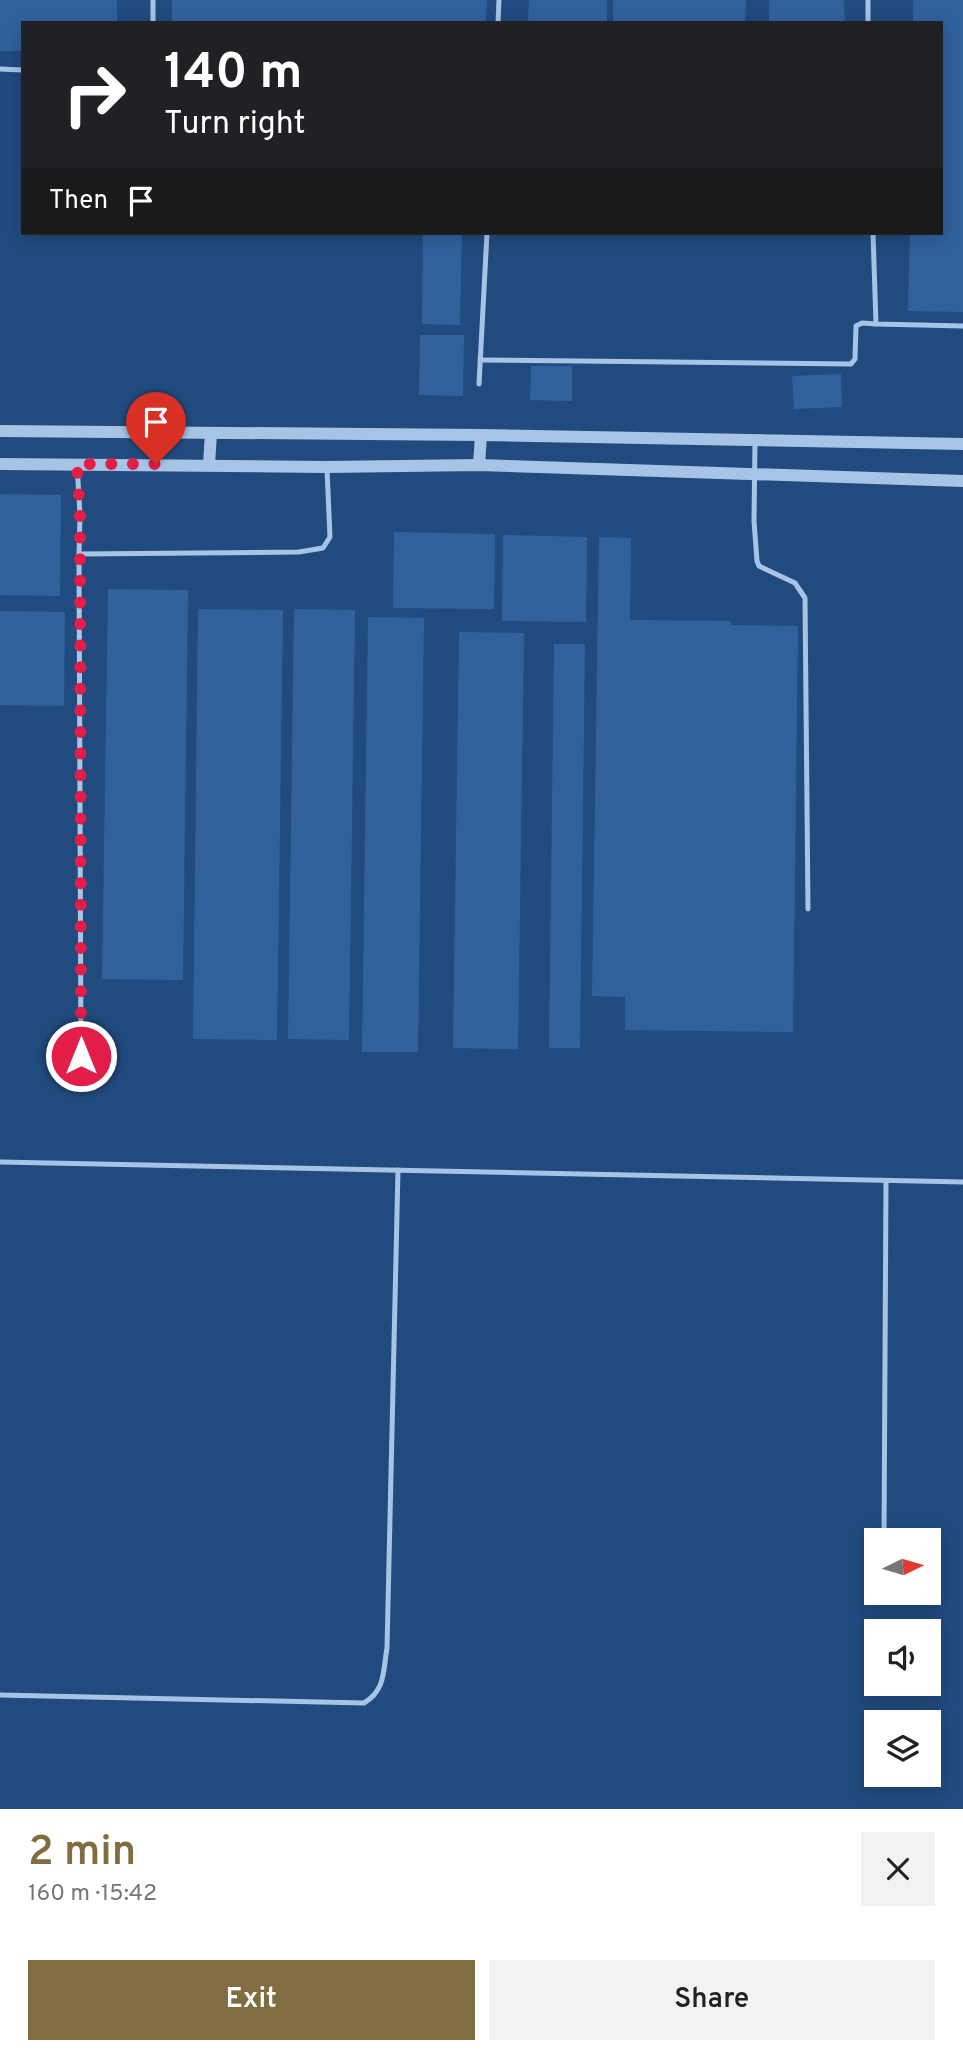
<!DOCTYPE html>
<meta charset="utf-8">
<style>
body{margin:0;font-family:Overpass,sans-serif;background:#f2f2f2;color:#222;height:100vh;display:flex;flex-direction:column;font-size:26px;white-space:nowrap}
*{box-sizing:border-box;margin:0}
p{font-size:23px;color:#767676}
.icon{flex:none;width:38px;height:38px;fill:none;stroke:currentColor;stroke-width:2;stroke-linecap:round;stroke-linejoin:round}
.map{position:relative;height:1809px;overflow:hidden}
.drawer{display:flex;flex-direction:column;background:#fff;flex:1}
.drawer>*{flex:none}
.guide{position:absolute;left:21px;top:21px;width:922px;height:214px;border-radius:0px;box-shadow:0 4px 18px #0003;background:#202124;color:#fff;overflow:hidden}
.needle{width:46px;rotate:85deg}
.fabs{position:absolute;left:864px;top:1528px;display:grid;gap:14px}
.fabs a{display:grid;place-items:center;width:77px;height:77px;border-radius:0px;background:#fff;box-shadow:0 4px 18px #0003;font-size:35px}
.pin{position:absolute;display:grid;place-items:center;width:60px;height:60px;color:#fff;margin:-72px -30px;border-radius:50% 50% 50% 0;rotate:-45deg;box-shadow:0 0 7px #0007}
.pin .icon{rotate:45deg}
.me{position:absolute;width:77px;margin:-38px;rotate:0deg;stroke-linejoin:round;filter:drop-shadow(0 0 5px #0008)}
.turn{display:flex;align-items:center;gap:24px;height:147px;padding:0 28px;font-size:32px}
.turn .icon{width:91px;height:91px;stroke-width:2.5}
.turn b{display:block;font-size:49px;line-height:60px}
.then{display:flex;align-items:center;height:66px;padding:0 28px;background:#0003;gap:14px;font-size:26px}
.round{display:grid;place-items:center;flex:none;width:74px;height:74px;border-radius:0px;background:#f2f2f2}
.summary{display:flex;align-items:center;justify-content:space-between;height:119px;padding:0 28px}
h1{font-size:42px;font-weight:600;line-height:52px;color:#806e42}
.button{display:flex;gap:14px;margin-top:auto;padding:14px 28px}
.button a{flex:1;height:80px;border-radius:0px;background:#806e42;color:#fff;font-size:28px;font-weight:600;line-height:80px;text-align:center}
.button a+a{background:#f2f2f2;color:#222}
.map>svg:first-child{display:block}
.building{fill:#31619d}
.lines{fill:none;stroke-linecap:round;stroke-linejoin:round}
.service{stroke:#a7c4e7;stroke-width:5}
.tertiary{stroke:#a7c4e7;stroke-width:12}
.route{stroke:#e11d48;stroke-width:12;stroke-dasharray:0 21.6}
</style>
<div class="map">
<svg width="963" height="1809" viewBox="0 0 963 1809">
<rect width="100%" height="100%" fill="#214b7f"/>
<g class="building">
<path d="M0 0H117V23H23V51H0Z"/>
<path d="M172 0H487L486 23H172Z"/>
<path d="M529 0H607V23H528Z"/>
<path d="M613 0H746L745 23H613Z"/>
<path d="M769 0H844L845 23H769Z"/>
<path d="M913 0H963V312L908 311 910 233H942V23H913Z"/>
<path d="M423 233H462L460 325 422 324Z"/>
<path d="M420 335H464L463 396 419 395Z"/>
<path d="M531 366H572V401L530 400Z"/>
<path d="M841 374 842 407 794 409 792 376Z"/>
<path d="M0 494 61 495 60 596 0 595Z"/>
<path d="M394 532 495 534 494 609 393 608Z"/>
<path d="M503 535 587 537 586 622 502 621Z"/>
<path d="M599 537 631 538 630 620 731 621V625L798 626 793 1032 625 1030V997L592 996Z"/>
<path d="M108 589 188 590 183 980 102 979Z"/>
<path d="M198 609 283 610 277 1040 193 1039Z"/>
<path d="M294 609 355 610 349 1040 288 1039Z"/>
<path d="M0 611 65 612 64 706 0 705Z"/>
<path d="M368 617 424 618 418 1052H362Z"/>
<path d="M459 632 524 633 518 1049 453 1048Z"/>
<path d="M554 644H585L580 1048H549Z"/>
</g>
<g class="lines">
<g class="service">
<path d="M868 0V23"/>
<path d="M153 23V0"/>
<path d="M498 23 499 0"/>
<path d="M0 69 23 70"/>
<path d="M873 233 876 324 963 326"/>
<path d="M480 360 851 364 855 359 856 326 862 323 876 324"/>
<path d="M479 384 487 233"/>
<path d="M755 442 754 521 757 561 759 566 795 583 805 598 808 909"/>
<path d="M77 464 80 515 79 554 299 552 323 548 330 537 327 469"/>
<path d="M79 554 81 1057"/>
<path d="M0 1162 963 1182"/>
<path d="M884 1540 886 1181"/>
<path d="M0 1695 364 1703C386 1690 383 1670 387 1648L398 1170"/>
</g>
<g class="tertiary">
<path d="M0 431 481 435 963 444"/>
<path d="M0 464 326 467 479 465 963 481"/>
<path d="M209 464 211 433"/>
<path d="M479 465 481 435"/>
</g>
</g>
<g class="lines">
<path class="route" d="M81 1056 80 515 77 464H156"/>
</g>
</svg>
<div class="fabs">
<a><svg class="needle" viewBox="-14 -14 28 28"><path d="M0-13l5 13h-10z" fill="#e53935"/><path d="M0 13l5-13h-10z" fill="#767676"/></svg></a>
<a><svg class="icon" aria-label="sound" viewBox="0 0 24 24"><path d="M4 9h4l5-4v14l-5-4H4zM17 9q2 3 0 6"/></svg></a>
<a><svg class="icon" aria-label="layers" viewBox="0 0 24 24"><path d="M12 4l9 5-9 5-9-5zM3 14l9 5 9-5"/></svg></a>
</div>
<div class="pin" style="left:156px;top:464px;background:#d93025"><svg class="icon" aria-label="arrive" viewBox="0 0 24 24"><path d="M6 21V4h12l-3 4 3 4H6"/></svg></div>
<svg class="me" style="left:81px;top:1056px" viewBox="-20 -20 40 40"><circle r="17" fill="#e11d48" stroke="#fff" stroke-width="3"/><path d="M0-11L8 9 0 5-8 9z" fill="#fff"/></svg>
<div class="guide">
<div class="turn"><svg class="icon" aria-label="right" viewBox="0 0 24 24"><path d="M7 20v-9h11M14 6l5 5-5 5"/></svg><div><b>140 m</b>Turn right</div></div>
<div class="then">Then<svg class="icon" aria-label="arrive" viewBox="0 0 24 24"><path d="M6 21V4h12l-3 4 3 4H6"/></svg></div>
</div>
</div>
<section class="drawer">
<div class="summary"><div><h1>2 min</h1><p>160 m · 15:42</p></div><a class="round"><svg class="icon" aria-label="close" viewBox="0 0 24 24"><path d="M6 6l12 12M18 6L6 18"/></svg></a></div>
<div class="button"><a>Exit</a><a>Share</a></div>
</section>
